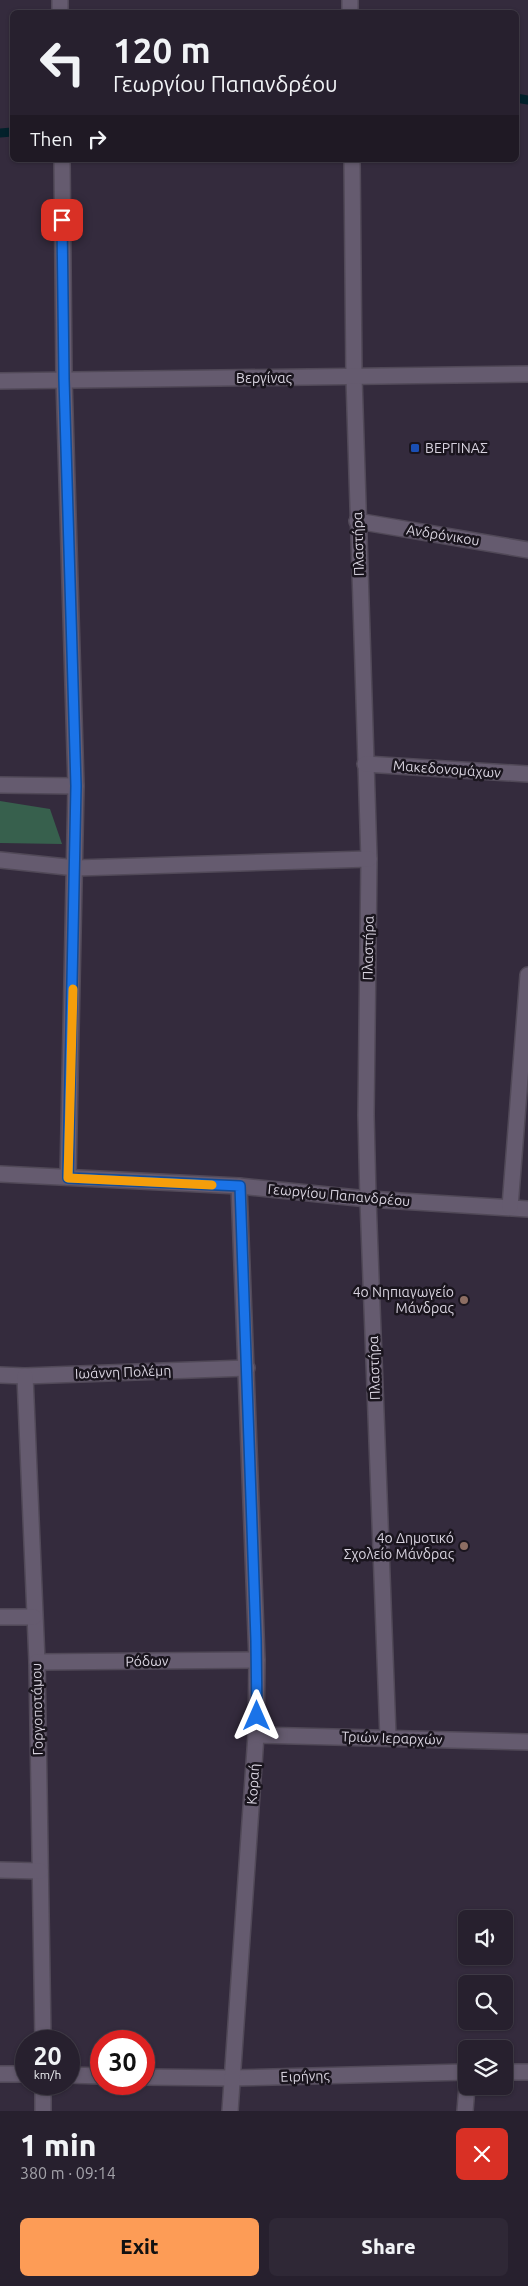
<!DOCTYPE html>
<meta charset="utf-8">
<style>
body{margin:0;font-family:Ubuntu,sans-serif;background:#2f2836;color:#f1f3f6;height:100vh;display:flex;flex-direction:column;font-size:19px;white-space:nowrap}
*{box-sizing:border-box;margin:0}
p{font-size:16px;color:#a4a3aa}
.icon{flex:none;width:28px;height:28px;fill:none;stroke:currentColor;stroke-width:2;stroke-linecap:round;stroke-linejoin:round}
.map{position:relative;height:2111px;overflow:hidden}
.drawer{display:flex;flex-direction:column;background:#27202e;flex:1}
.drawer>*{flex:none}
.top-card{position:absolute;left:10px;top:10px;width:509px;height:152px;border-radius:8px;box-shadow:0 1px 4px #0004,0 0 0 1px #433e4a;background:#27202e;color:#f1f3f6;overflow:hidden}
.buttons{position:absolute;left:458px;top:1910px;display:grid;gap:10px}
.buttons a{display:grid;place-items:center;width:55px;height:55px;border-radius:8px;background:#27202e;box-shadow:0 1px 4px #0004,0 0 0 1px #433e4a;font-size:25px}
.speed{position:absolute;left:15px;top:2030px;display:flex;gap:10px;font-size:25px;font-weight:700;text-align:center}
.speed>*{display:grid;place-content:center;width:65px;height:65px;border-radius:50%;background:#27202e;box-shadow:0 1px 4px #0004,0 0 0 1px #433e4a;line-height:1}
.speed small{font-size:12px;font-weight:400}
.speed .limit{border:8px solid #d22;background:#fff;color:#111}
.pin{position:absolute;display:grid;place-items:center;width:42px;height:42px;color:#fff;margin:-21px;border-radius:10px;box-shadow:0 2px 8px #0006}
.me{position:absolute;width:55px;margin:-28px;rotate:0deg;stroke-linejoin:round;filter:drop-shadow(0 0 4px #0008)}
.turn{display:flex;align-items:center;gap:18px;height:105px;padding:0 20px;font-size:22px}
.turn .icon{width:65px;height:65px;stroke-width:2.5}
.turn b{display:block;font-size:35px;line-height:42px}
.then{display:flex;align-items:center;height:48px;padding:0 20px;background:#0003;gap:10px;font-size:19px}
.round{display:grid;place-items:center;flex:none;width:52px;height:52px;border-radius:8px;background:#2f2836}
.overview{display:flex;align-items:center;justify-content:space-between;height:85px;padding:0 20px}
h1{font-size:30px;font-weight:800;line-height:38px}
.cta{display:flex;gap:10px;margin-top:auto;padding:10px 20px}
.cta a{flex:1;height:58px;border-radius:8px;background:#fd9c56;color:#111;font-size:20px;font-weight:800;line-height:58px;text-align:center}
.cta a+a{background:#2f2836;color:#f1f3f6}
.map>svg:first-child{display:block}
.green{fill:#37604d}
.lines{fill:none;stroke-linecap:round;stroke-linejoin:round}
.stream{stroke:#03212b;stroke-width:9}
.minor-casing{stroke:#514958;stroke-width:18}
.minor{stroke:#655b6f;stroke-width:15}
.route-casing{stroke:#114b97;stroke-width:12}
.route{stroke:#1a73e8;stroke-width:9}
.slow{stroke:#f59e0b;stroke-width:9}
.transit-dot{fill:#1a4fb4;stroke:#1a151e;stroke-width:2}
.education-dot{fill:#8d6e63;stroke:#1a151e;stroke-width:2}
.labels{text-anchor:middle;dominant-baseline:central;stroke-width:5;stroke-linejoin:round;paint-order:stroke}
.street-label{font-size:14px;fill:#d8d3df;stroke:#1a151e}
.poi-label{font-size:14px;fill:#d8d3df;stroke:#1a151e;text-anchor:end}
</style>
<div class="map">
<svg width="528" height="2111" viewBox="0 0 528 2111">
<rect width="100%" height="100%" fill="#342b3d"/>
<path class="green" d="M0 801 50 809 62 844 0 843Z"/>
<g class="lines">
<g class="stream">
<path d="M516 98 528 100"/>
<path d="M0 133 12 132"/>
</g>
<defs>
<g id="minor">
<path d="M60 0V12"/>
<path d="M350 0V12"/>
<path d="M62 160 64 379 76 786 68 1177"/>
<path d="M352 160 354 377 369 859 366 1115 368 1199 388 1737"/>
<path d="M0 381 528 374"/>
<path d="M357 521 528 550"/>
<path d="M365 764 528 774"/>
<path d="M0 785 76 786"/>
<path d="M0 860 76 868 369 859"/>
<path d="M0 1174 239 1186 368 1199 528 1209"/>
<path d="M510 1207 528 975"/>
<path d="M0 1375 25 1376 247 1368"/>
<path d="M25 1376 37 1662 43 2041"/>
<path d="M0 1617H34"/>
<path d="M37 1662 257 1660"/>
<path d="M256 1735 528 1742"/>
<path d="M0 1870 40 1871"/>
<path d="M504 2072H528"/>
<path d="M0 2074H26"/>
<path d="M69 2075 101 2076"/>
<path d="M144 2077 232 2078 466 2072"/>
<path d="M43 2111V2084"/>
<path d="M230 2111 256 1735 257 1660 239 1186"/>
<path d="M465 2111 467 2086"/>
</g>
</defs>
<use href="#minor" class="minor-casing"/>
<use href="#minor" class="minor"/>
</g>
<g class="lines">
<defs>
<path id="route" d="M62 220 64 379 76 786 68 1178 240 1186 256 1640 257 1716"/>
</defs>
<use href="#route" class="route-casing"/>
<use href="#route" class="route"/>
<path class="slow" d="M73 989 68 1178 212 1185"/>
</g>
<rect class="transit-dot" x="410" y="443" width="10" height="10" rx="2.5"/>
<g class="education-dot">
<circle cx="464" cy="1300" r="5"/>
<circle cx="464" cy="1546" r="5"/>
</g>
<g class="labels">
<g class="street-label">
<text x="264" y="378">Βεργίνας</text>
<text transform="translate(443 535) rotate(9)">Ανδρόνικου</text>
<text transform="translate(358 544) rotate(-92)">Πλαστήρα</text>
<text transform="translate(447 769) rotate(4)">Μακεδονομάχων</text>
<text transform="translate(368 948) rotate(-89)">Πλαστήρα</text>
<text transform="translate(339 1195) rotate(5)">Γεωργίου Παπανδρέου</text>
<text transform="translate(374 1368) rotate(-92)">Πλαστήρα</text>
<text transform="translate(123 1372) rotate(-2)">Ιωάννη Πολέμη</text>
<text transform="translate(147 1661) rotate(-1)">Ρόδων</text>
<text transform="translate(37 1709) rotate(-91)">Γοργοποτάμου</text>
<text transform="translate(392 1738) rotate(2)">Τριών Ιεραρχών</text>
<text transform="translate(253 1784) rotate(-86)">Κοραή</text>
<text transform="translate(305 2076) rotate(-2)">Ειρήνης</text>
</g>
<g class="poi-label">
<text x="425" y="448" text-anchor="start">ΒΕΡΓΙΝΑΣ</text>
<text x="454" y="1292">4ο Νηπιαγωγείο<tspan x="454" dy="16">Μάνδρας</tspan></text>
<text x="454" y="1538">4ο Δημοτικό<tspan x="454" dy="16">Σχολείο Μάνδρας</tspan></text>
</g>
</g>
</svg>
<div class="buttons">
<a><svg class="icon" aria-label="sound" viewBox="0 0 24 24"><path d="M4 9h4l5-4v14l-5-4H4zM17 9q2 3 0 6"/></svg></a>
<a><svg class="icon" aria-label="search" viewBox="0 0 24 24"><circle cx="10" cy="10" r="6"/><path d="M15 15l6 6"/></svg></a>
<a><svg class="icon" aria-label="layers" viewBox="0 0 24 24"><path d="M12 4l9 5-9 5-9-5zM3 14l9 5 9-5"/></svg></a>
</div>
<div class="speed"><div>20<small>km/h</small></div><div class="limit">30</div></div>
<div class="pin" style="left:62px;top:220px;background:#d93025"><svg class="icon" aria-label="arrive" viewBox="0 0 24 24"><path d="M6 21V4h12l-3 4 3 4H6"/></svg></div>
<svg class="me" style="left:257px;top:1716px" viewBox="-20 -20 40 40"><path d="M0-17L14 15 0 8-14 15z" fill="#1a73e8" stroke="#fff" stroke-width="4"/></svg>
<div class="top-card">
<div class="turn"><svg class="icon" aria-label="left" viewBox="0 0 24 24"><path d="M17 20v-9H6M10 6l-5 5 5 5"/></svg><div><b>120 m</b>Γεωργίου Παπανδρέου</div></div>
<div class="then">Then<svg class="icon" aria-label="right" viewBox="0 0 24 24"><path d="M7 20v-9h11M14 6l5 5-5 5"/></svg></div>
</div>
</div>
<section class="drawer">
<div class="overview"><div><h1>1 min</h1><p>380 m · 09:14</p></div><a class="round" style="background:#d93025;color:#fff"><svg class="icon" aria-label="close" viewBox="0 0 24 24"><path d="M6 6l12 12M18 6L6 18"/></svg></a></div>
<div class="cta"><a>Exit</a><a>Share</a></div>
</section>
